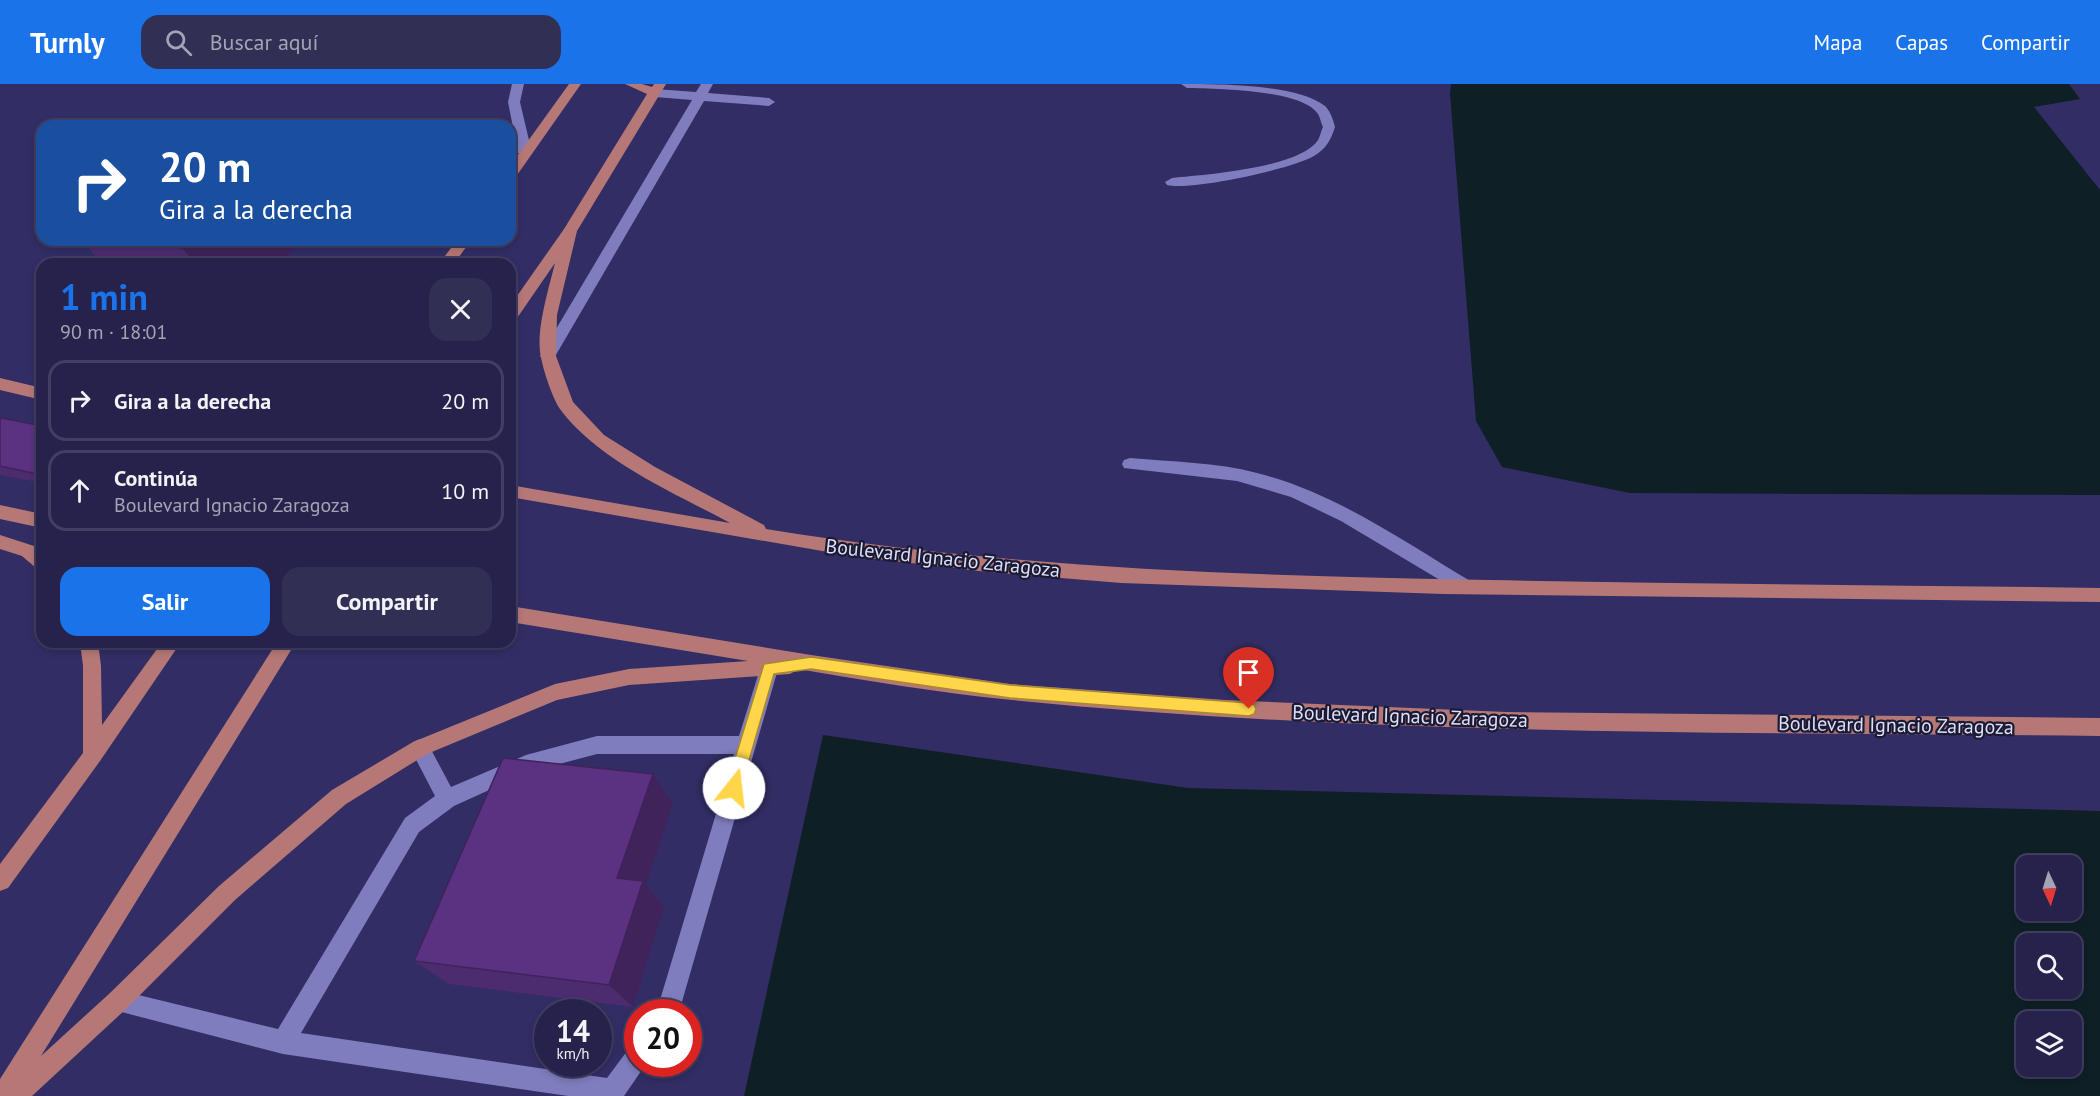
<!DOCTYPE html>
<html lang="es">
<meta charset="utf-8">
<style>
body{margin:0;font-family:"PT Sans",sans-serif;background:#322f55;color:#f1f3f6;height:100vh;display:flex;flex-direction:column;font-size:22px;white-space:nowrap}
*{box-sizing:border-box;margin:0}
p{font-size:20px;color:#a4a4b5}
.icon{flex:none;width:33px;height:33px;fill:none;stroke:currentColor;stroke-width:2;stroke-linecap:round;stroke-linejoin:round}
.map{position:relative;flex:1;overflow:hidden}
.side{position:absolute;left:36px;top:174px;width:480px;height:390px;display:flex;flex-direction:column;background:#26224b;border-radius:18px;box-shadow:0 3px 9px #0003,0 0 0 2px #423f63}
.side>*{flex:none}
.guide{position:absolute;left:36px;top:36px;width:480px;height:126px;border-radius:18px;box-shadow:0 3px 9px #0003,0 0 0 2px #423f63;background:#1a4fa0;color:#fff;overflow:hidden}
.needle{width:39px;rotate:176deg}
.controls{position:absolute;left:2016px;top:771px;display:grid;gap:12px}
.controls a{display:grid;place-items:center;width:66px;height:66px;border-radius:12px;background:#26224b;box-shadow:0 3px 9px #0003,0 0 0 2px #423f63;font-size:30px}
.speed{position:absolute;left:534px;top:915px;display:flex;gap:12px;font-size:30px;font-weight:700;text-align:center}
.speed>*{display:grid;place-content:center;width:78px;height:78px;border-radius:50%;background:#26224b;box-shadow:0 3px 9px #0003,0 0 0 2px #423f63;line-height:1}
.speed small{font-size:15px;font-weight:400}
.speed .limit{border:9px solid #d22;background:#fff;color:#111}
.pin{position:absolute;display:grid;place-items:center;width:51px;height:51px;color:#fff;margin:-62px -26px;border-radius:50% 50% 50% 0;rotate:-45deg;box-shadow:0 0 6px #0007}
.pin .icon{rotate:45deg}
.me{position:absolute;width:66px;margin:-33px;rotate:16deg;stroke-linejoin:round;filter:drop-shadow(0 0 4px #0008)}
.turn{display:flex;align-items:center;gap:21px;height:126px;padding:0 24px;font-size:27px}
.turn .icon{width:78px;height:78px;stroke-width:2.5}
.turn b{display:block;font-size:42px;line-height:51px}
.round{display:grid;place-items:center;flex:none;width:63px;height:63px;border-radius:18px;background:#322f55}
.headline{display:flex;align-items:center;justify-content:space-between;height:102px;padding:0 24px}
h1{font-size:36px;font-weight:600;line-height:45px;color:#1a73e8}
.button{display:flex;gap:12px;margin-top:auto;padding:12px 24px}
.button a{flex:1;height:69px;border-radius:18px;background:#1a73e8;color:#fff;font-size:24px;font-weight:600;line-height:69px;text-align:center}
.button a+a{background:#322f55;color:#f1f3f6}
ul{padding:0;list-style:none}
li{display:flex;align-items:center;gap:18px;height:81px;margin:0 12px 9px;padding:0 12px;border:3px solid #423f63;border-radius:18px}
li div{flex:1}
li b{display:block;font-size:22px}
li em{font-style:normal}
header{display:flex;align-items:center;gap:36px;box-sizing:border-box;height:84px;padding:0 30px;background:#1a73e8;color:#fff}
header strong{font-size:28px}
nav{display:flex;gap:33px;margin-inline-start:auto;font-size:21px}
.search{width:420px;height:54px;background:#322f55;display:flex;align-items:center;gap:15px;box-sizing:border-box;padding:0 21px;border-radius:18px;color:#a4a4b5;font-size:22px}
.map>svg:first-child{display:block}
.water{fill:#0e1f26;fill-rule:evenodd}
.lines{fill:none;stroke-linecap:round;stroke-linejoin:round}
.lane{fill:#7f7dbd;fill-rule:evenodd}
.primary{fill:#b57876;fill-rule:evenodd}
.wall{fill:#4d2b6f}
.shaded-wall{fill:#3f235a}
.building{fill:#5a3281;stroke:#3f235a;stroke-width:1.5}
.route{fill:#ffd54a;stroke:#a68a30;stroke-width:1.5}
.labels{text-anchor:middle;dominant-baseline:central;stroke-width:4.5;stroke-linejoin:round;paint-order:stroke}
.street-label{font-size:20px;fill:#dddefa;stroke:#1b1a33}
</style>
<header>
<strong>Turnly</strong>
<div class="search"><svg class="icon" aria-label="search" viewBox="0 0 24 24"><circle cx="10" cy="10" r="6"/><path d="M15 15l6 6"/></svg>Buscar aquí</div>
<nav><a>Mapa</a><a>Capas</a><a>Compartir</a></nav>
</header>
<div class="map">
<svg width="2100" height="1012" viewBox="0 0 2100 1012">
<rect width="100%" height="100%" fill="#322d64"/>
<g class="water">
<path d="M1451 0H2069L2080 15 2034 23 2100 106V411L1630 409 1502 383 1476 337 1450 10Z"/>
<path d="M823 651 1188 704 2100 727V1012H744ZM2026 782H2072V826H2026ZM2026 860H2072V904H2026ZM2026 938H2072V982H2026Z"/>
</g>
<g class="lines">
<g class="lane">
<path d="M512 0H524L520 18 532 69 525 73 518 69 508 18Z"/>
<path d="M701 0H713L708 9 769 14 775 18 769 22 704 17 553 276H543L540 272 692 16 655 13 649 9 655 5 696 8Z"/>
<path d="M1181 0C1219 0 1296 0 1325 22 1331 28 1333 36 1335 43 1331 56 1326 65 1314 72 1292 85 1191 107 1167 101L1165 98 1172 94C1204 91 1300 84 1318 56 1320 53 1321 47 1323 43 1321 39 1320 33 1318 30 1301 5 1216 5 1187 4Z"/>
<path d="M1130 374C1172 378 1216 378 1257 389 1336 409 1403 457 1472 498L1475 503 1472 508 1466 510 1460 508 1341 437 1291 413 1237 397 1124 384 1122 380 1124 376Z"/>
<path d="M769 577 776 579 778 585 679 928H655L660 916 734 670H597L529 688 454 722 419 748 301 949 607 994 630 963 638 960V980H646L624 1012H568L283 970 110 925 107 917 110 909 118 906 278 945 405 734 435 712 410 664 413 658 420 655 427 658 451 703 526 671 597 652H739L760 585 762 579Z"/>
</g>
<g class="primary">
<path d="M569 0H581L515 94 510 95V82Z"/>
<path d="M625 0H642L652 3 654 0H666L577 147 557 231 556 272 573 318 604 351 655 383 764 441 766 445C1006 484 1247 492 1489 496 1693 500 1896 501 2100 504V518L1443 510 1121 499 988 488 851 472 510 413V401L730 439C675 409 598 377 560 325 553 315 543 286 541 273 535 248 549 204 555 179L515 237 510 238V222L564 145 647 10Z"/>
<path d="M457 156H471L454 180H439Z"/>
<path d="M0 294 42 304V316L0 306Z"/>
<path d="M0 421 42 430V444L0 435Z"/>
<path d="M0 451 34 462 42 469V486L36 484 22 472 0 465Z"/>
<path d="M510 522 811 571 1010 600 1225 616 1506 628 2100 634V652C1738 648 1373 652 1012 616 941 609 869 597 798 585L790 590 629 601 557 616 427 670 346 720 235 816 126 925 32 1012H0V995L277 558H296L41 972 110 909 219 802 332 706 413 658 555 600 629 585 748 577 510 538Z"/>
<path d="M80 558H98L101 582 102 641 162 558H181L100 677 8 804 0 807V780L83 669V582Z"/>
</g>
</g>
<g class="wall">
<path d="M82 156H300L281 180H102Z"/>
<path d="M0 335 42 342V399L0 391Z"/>
<path d="M653 690 673 720 646 801 664 823 633 923 449 900 414 877Z"/>
</g>
<g class="shaded-wall">
<path d="M207 156H300L281 180H195L182 164Z"/>
<path d="M653 690 673 720 646 801 664 823 633 923 609 901 617 794Z"/>
</g>
<g class="building">
<path d="M118 156H207L182 164Z"/>
<path d="M2 334 42 342V391L0 382V335Z"/>
<path d="M503 674 653 690 617 794 643 797 609 901 414 877Z"/>
</g>
<path class="route" d="M811 573 1010 601 1249 619 1254 621 1256 625 1254 630 1249 632 1010 614 811 585 774 590 741 704 739 709 734 711 728 709 726 704 764 580Z"/>
<g class="labels">
<g class="street-label">
<text transform="translate(943 474) rotate(6)">Boulevard Ignacio Zaragoza</text>
<text transform="translate(1410 632) rotate(2)">Boulevard Ignacio Zaragoza</text>
<text transform="translate(1896 641) rotate(1)">Boulevard Ignacio Zaragoza</text>
</g>
</g>
</svg>
<div class="controls">
<a><svg class="needle" viewBox="-14 -14 28 28"><path d="M0-13l5 13h-10z" fill="#e53935"/><path d="M0 13l5-13h-10z" fill="#a4a4b5"/></svg></a>
<a><svg class="icon" aria-label="search" viewBox="0 0 24 24"><circle cx="10" cy="10" r="6"/><path d="M15 15l6 6"/></svg></a>
<a><svg class="icon" aria-label="layers" viewBox="0 0 24 24"><path d="M12 4l9 5-9 5-9-5zM3 14l9 5 9-5"/></svg></a>
</div>
<div class="speed"><div>14<small>km/h</small></div><div class="limit">20</div></div>
<div class="pin" style="left:1249px;top:625px;background:#d93025"><svg class="icon" aria-label="arrive" viewBox="0 0 24 24"><path d="M6 21V4h12l-3 4 3 4H6"/></svg></div>
<svg class="me" style="left:734px;top:704px" viewBox="-20 -20 40 40"><circle r="19" fill="#fff"/><path d="M0-13L10 11 0 6-10 11z" fill="#ffd54a"/></svg>
<div class="guide">
<div class="turn"><svg class="icon" aria-label="right" viewBox="0 0 24 24"><path d="M7 20v-9h11M14 6l5 5-5 5"/></svg><div><b>20 m</b>Gira a la derecha</div></div>
</div>
<section class="side">
<div class="headline"><div><h1>1 min</h1><p>90 m · 18:01</p></div><a class="round"><svg class="icon" aria-label="close" viewBox="0 0 24 24"><path d="M6 6l12 12M18 6L6 18"/></svg></a></div>
<ul>
<li><svg class="icon" aria-label="right" viewBox="0 0 24 24"><path d="M7 20v-9h11M14 6l5 5-5 5"/></svg><div><b>Gira a la derecha</b></div><em>20 m</em></li>
<li><svg class="icon" aria-label="ahead" viewBox="0 0 24 24"><path d="M12 20V5M6 11l6-6 6 6"/></svg><div><b>Continúa</b><p>Boulevard Ignacio Zaragoza</p></div><em>10 m</em></li>
</ul>
<div class="button"><a>Salir</a><a>Compartir</a></div>
</section>
</div>
